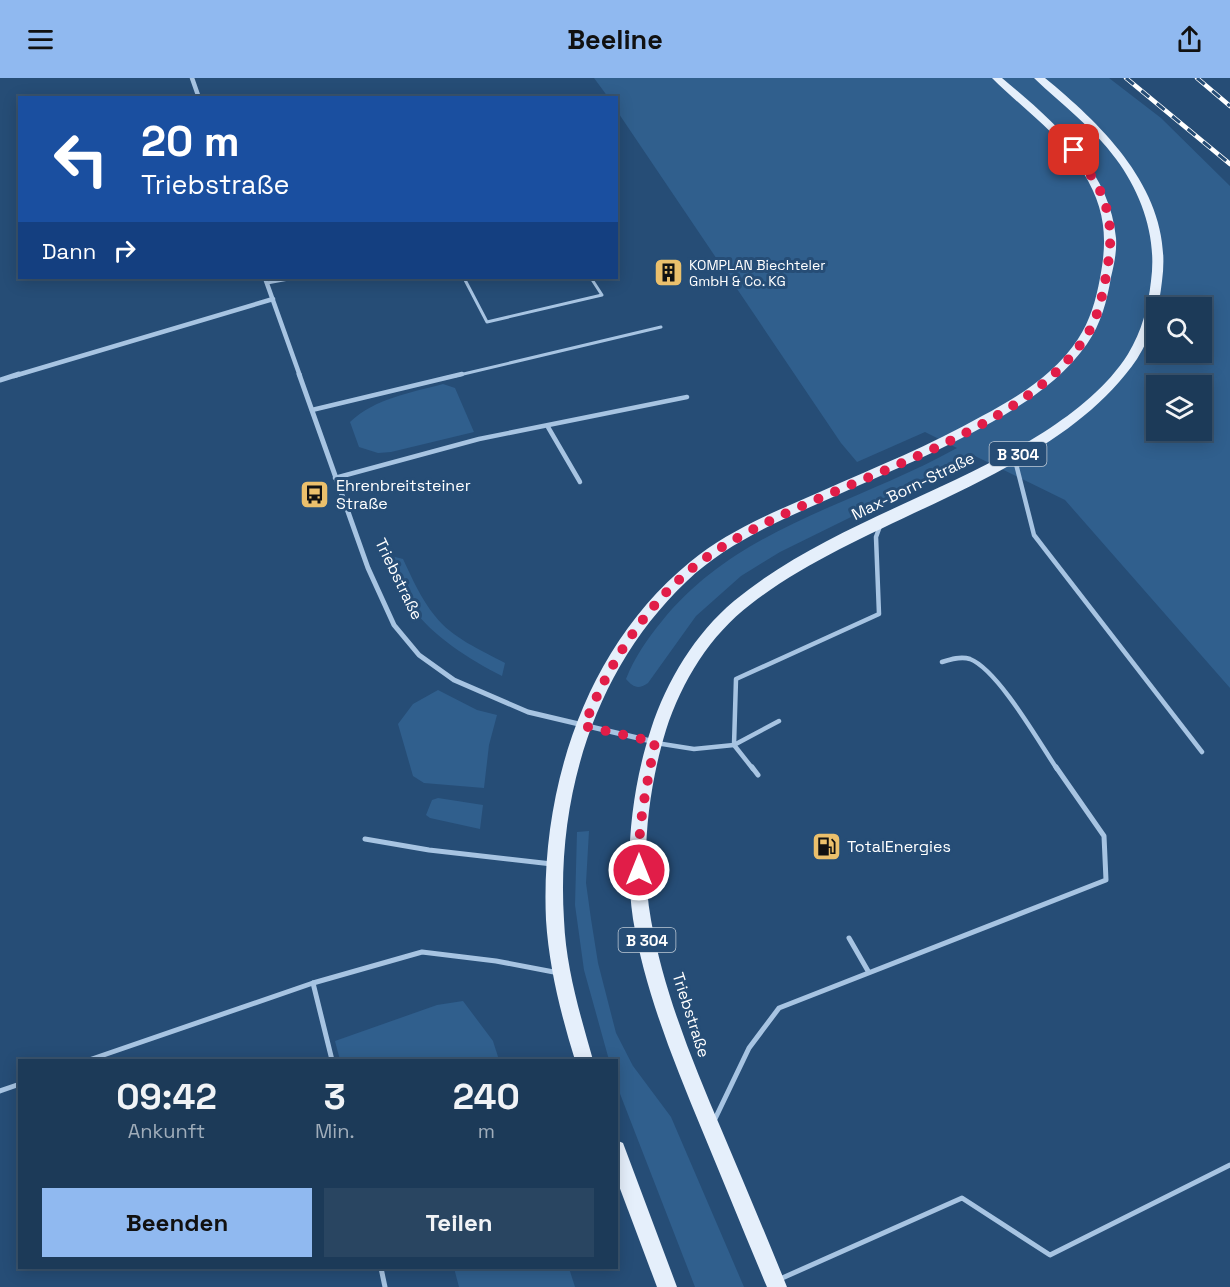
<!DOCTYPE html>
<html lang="de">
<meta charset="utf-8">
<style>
body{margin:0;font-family:"Space Grotesk",sans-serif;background:#294561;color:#f1f3f6;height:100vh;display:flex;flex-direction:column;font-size:22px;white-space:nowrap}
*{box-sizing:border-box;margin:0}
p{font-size:20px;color:#a0adba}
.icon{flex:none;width:33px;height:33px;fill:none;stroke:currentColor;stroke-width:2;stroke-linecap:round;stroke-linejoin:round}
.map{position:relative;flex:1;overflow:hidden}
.drawer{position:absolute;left:18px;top:981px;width:600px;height:210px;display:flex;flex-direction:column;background:#1c3a58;border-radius:0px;box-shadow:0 3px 15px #0003,0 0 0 2px #3a546e}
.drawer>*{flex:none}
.hud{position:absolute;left:18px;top:18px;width:600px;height:183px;border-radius:0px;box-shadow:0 3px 15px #0003,0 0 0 2px #3a546e;background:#1a4fa0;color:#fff;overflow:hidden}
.tools{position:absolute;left:1146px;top:219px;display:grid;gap:12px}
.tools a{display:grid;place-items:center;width:66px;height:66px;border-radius:0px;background:#1c3a58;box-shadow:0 3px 15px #0003,0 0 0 2px #3a546e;font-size:30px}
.pin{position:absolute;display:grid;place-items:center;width:51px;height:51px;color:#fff;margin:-26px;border-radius:12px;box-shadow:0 3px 9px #0006}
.me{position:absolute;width:66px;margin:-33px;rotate:0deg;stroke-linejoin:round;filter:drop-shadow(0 0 4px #0008)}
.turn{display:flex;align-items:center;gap:21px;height:126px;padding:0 24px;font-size:27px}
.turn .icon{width:78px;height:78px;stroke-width:2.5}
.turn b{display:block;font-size:42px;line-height:51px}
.then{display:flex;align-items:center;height:57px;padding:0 24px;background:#0003;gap:12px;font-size:22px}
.eta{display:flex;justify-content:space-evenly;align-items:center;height:102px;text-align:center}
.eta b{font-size:36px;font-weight:600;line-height:42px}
.action{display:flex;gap:12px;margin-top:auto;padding:12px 24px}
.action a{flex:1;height:69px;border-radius:0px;background:#90b9f0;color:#111;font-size:24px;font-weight:600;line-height:69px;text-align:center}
.action a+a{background:#294561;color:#f1f3f6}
header{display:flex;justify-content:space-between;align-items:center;height:78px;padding:0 24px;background:#90b9f0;color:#111;font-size:27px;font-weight:600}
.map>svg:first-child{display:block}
.green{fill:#305f8d;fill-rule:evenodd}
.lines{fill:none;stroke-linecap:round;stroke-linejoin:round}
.service-far2{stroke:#a7c4e2;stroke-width:3}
.service-far1{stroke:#a7c4e2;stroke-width:4.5}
.service{stroke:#a7c4e2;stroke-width:5}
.minor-far1{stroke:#a7c4e2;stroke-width:4.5}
.minor{stroke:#a7c4e2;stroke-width:5}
.primary{fill:#e5effb;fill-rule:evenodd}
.rail-casing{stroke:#fff;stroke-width:4.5}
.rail{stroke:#264d76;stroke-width:3;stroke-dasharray:10;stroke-linecap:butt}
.route{stroke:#e11d48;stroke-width:10;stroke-dasharray:0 18}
.labels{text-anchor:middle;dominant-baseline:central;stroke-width:6;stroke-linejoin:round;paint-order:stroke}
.far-poi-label{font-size:14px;fill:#fff;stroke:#264d76;text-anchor:start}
.shield{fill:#264d76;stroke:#becad6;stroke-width:1.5}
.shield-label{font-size:15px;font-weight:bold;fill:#fff}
.poi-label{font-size:16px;fill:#fff;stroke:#264d76;text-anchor:start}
.street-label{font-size:16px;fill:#fff;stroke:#264d76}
</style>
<header><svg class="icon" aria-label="menu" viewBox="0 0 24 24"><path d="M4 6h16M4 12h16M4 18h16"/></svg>Beeline<svg class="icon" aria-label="share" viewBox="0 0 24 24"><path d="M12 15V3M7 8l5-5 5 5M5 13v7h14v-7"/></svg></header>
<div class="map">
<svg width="1230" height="1209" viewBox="0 0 1230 1209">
<rect width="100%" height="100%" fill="#264d76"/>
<g class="green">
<path d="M594 0H1109L1161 40 1230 108V610L1065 422 975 378 780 474 741 498 696 538 648 605C638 612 633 609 626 601 634 580 648 560 662 543 739 448 855 427 957 370L925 354 857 384 841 365 617 33 616 20 608 19ZM1156 230H1202V274H1156ZM1156 308H1202V352H1156Z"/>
<path d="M443 306 455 310 474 354 391 374 378 375 359 369 350 344C376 320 410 315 443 306Z"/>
<path d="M395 479 403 481C412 500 421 521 435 538 452 560 481 572 505 585L502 598C469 581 433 559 411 528 401 515 397 496 391 481Z"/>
<path d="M438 612 477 632 497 637 489 667 484 710 424 705 413 698 398 646 413 626Z"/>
<path d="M438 720 483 727 480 751 430 740 426 737 432 722Z"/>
<path d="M589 753 586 805 591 841 598 885 616 955 633 988 671 1039 744 1209H695L617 1008 616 982H609L584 892 575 827 577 754Z"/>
<path d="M463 923 493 963 499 982H340L335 963 437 927Z"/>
<path d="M454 1190H569L575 1209H459Z"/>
</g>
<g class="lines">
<g class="service-far2">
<path d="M464 200 487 244 602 217 591 200"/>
<path d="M267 205 294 200"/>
<path d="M455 298 661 249"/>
</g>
<g class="service-far1">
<path d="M312 332 462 296"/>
<path d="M548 349 580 404"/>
<path d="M1014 378 1034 457 1202 674"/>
<path d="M335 400 479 361 687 319"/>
<path d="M942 584C951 581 961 578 970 581 998 592 1039 664 1057 691"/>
<path d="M656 665 694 671 734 667 779 643"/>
<path d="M753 691 734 667 736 601 879 536 876 459 880 448"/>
</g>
<g class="service">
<path d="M752 689 758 697"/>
<path d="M365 761 429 772 552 786"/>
<path d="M849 860 868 893"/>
<path d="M313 905 332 982"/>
<path d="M89 982 313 905 422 874 496 883 559 895"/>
<path d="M0 1013 20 1006"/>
<path d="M714 1043 749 970 779 930 1106 802 1104 758 1056 689"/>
<path d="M381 1190 385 1209"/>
<path d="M780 1201 962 1120 1050 1177 1230 1087"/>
</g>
<g class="minor-far1">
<path d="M192 0 199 20"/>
<path d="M265 200 300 298"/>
<path d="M14 298 273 221"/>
</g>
<g class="minor">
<path d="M299 296 368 490 394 547 419 577 454 602 528 634 655 664"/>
<path d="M0 302 19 296"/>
</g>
<g class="primary">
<path d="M992 0H1002C1052 42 1110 91 1116 160 1117 173 1114 187 1111 199 1107 223 1101 246 1087 266 1063 300 1028 324 992 344 941 373 886 395 833 419 781 442 728 464 687 503 595 590 556 718 564 842 566 890 580 936 593 982H575C561 937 549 889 546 842 540 710 586 569 690 484 729 452 776 433 822 413 876 389 931 367 982 338 1018 319 1055 296 1078 261 1090 243 1096 222 1100 200 1108 159 1105 130 1083 94 1060 56 1023 31 992 0Z"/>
<path d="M1034 0H1045C1106 50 1174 117 1162 203 1159 230 1153 256 1137 281 1055 401 865 437 751 526 710 557 682 603 666 652 648 711 640 781 651 842 664 915 693 985 722 1053 744 1105 766 1157 787 1209H767C745 1157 724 1105 702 1052 674 984 645 914 633 841 624 779 632 709 651 651 667 602 695 556 734 523 825 448 945 417 1044 354 1075 334 1108 308 1128 276 1142 253 1148 229 1151 203 1157 160 1142 116 1116 81 1093 49 1062 27 1034 0Z"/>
<path d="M616 1062 623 1065 677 1209H657L616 1100Z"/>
</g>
<defs>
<g id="rail">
<path d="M1126 0 1230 86"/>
<path d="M1197 0 1230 28"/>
</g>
</defs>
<use href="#rail" class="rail-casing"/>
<use href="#rail" class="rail"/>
</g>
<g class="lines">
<path class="route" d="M639 792C637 749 647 707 655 664L584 648C610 583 649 520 707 479 813 404 1028 364 1091 250 1099 234 1103 215 1106 198 1111 170 1113 150 1104 122 1098 105 1083 87 1074 72"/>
</g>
<defs>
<symbol id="building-square" viewBox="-11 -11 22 22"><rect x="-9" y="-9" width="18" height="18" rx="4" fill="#ebc06c" stroke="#264d76"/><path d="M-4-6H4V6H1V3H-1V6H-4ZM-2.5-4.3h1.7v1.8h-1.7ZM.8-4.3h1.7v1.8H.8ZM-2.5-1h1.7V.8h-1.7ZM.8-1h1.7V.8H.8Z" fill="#111"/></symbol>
<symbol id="bus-square" viewBox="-11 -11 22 22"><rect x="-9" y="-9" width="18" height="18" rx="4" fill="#ebc06c" stroke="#264d76"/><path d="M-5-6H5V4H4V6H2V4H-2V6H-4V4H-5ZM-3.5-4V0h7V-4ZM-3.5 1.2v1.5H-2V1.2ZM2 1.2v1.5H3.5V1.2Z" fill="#111"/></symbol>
<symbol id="fuel-square" viewBox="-11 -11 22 22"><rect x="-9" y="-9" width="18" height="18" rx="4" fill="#ebc06c" stroke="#264d76"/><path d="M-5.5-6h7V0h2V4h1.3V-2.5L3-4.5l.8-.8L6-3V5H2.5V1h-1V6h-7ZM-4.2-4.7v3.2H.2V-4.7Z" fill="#111"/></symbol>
</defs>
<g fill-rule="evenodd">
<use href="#building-square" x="652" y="178" width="33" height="33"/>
<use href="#bus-square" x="298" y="400" width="33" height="33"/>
<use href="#fuel-square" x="810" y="752" width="33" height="33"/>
</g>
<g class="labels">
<g class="far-poi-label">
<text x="689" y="187">KOMPLAN Biechteler<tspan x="689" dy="16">GmbH &amp; Co. KG</tspan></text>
</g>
<g class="shield">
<rect x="989.5" y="364" width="57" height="24" rx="4.5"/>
<rect x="618.5" y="850" width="57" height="24" rx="4.5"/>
</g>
<g class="shield-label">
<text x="1018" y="376">B 304</text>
<text x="647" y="862">B 304</text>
</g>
<g class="poi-label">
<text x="336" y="407">Ehrenbreitsteiner<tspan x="336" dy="18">Straße</tspan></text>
<text x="847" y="768">TotalEnergies</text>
</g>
<g class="street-label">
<text transform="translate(913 408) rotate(-26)">Max-Born-Straße</text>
<text transform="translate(399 501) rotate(64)">Triebstraße</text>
<text transform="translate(691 937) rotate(72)">Triebstraße</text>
</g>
</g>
</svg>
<div class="tools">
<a><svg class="icon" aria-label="search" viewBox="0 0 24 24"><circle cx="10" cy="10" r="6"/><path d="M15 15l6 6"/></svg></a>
<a><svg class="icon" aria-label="layers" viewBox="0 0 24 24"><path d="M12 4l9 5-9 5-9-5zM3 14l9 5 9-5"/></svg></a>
</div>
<div class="pin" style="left:1074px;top:72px;background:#d93025"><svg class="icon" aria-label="arrive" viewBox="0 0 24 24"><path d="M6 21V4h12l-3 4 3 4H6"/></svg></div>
<svg class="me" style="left:639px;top:792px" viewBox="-20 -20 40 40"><circle r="17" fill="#e11d48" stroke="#fff" stroke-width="3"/><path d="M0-11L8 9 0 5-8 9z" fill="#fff"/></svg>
<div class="hud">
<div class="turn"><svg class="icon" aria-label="left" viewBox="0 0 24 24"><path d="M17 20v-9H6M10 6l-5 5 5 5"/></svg><div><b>20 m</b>Triebstraße</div></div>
<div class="then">Dann<svg class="icon" aria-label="right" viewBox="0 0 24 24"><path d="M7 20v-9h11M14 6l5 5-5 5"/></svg></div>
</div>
<section class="drawer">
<div class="eta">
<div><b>09:42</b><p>Ankunft</p></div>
<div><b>3</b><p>Min.</p></div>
<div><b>240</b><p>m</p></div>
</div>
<div class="action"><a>Beenden</a><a>Teilen</a></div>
</section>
</div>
